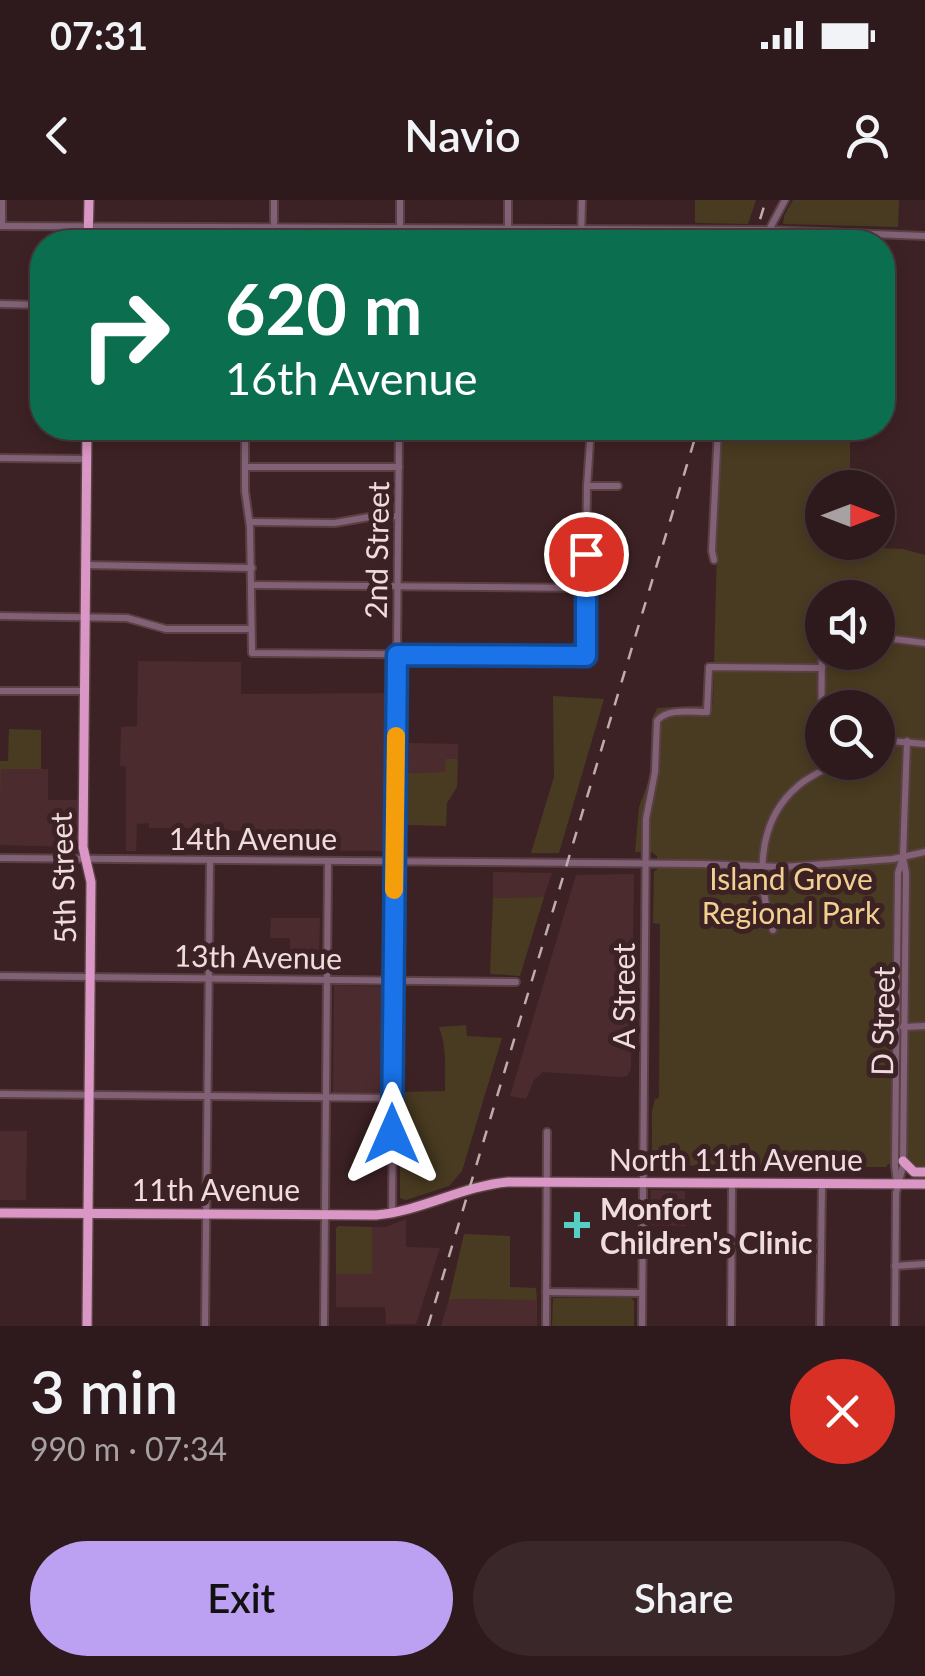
<!DOCTYPE html>
<meta charset="utf-8">
<style>
body{margin:0;font-family:Lato,sans-serif;background:#3a2729;color:#f1f3f6;height:100vh;display:flex;flex-direction:column;font-size:38px;white-space:nowrap}
*{box-sizing:border-box;margin:0}
p{font-size:32px;color:#a7a1a3}
.icon{flex:none;width:55px;height:55px;fill:none;stroke:currentColor;stroke-width:2;stroke-linecap:round;stroke-linejoin:round}
.map{position:relative;height:1126px;overflow:hidden}
.drawer{display:flex;flex-direction:column;background:#2e1a1c;flex:1}
.drawer>*{flex:none}
.top-card{position:absolute;left:30px;top:30px;width:865px;height:210px;border-radius:40px;box-shadow:0 5px 15px #0003,0 0 0 2px #49383b;background:#0b6e4f;color:#fff;overflow:hidden}
.needle{width:65px;rotate:90deg}
.controls{position:absolute;left:805px;top:270px;display:grid;gap:20px}
.controls a{display:grid;place-items:center;width:90px;height:90px;border-radius:50%;background:#2e1a1c;box-shadow:0 5px 15px #0003,0 0 0 2px #49383b;font-size:50px}
.pin{position:absolute;display:grid;place-items:center;width:85px;height:85px;color:#fff;margin:-42px;border:5px solid #fff;border-radius:50%;box-shadow:0 2px 10px #0007}
.me{position:absolute;width:110px;margin:-55px;rotate:0deg;stroke-linejoin:round;filter:drop-shadow(0 0 8px #0008)}
.turn{display:flex;align-items:center;gap:35px;height:210px;padding:0 30px;font-size:45px}
.turn .icon{width:130px;height:130px;stroke-width:2.5}
.turn b{display:block;font-size:70px;line-height:85px}
.round{display:grid;place-items:center;flex:none;width:105px;height:105px;border-radius:52px;background:#3a2729}
.head{display:flex;align-items:center;justify-content:space-between;height:170px;padding:0 30px}
h1{font-size:60px;font-weight:600;line-height:75px}
.primary-button{display:flex;gap:20px;margin-top:auto;padding:20px 30px}
.primary-button a{flex:1;height:115px;border-radius:60px;background:#bca0f2;color:#111;font-size:40px;font-weight:600;line-height:115px;text-align:center}
.primary-button a+a{background:#3a2729;color:#f1f3f6}
.status{display:flex;justify-content:space-between;align-items:center;height:70px;padding:0 50px;background:#2e1a1c;direction:ltr}
.status svg{height:28px;fill:currentColor}
header{display:flex;justify-content:space-between;align-items:center;height:130px;padding:0 30px;background:#2e1a1c;font-size:45px;font-weight:600}
.map>svg:first-child{display:block}
.built{fill:#4c2b2e}
.green{fill:#493b21;fill-rule:evenodd}
.lines{fill:none;stroke-linecap:round;stroke-linejoin:round}
.minor-casing{stroke:#594043;stroke-width:10}
.major-casing{stroke:#594043;stroke-width:12}
.minor{stroke:#826177;stroke-width:6}
.major{stroke:#da96c4;stroke-width:9}
.rail{stroke:#c0acad;stroke-width:2.5;stroke-dasharray:12 12;stroke-linecap:butt}
.route-casing{stroke:#114b97;stroke-width:25}
.route{stroke:#1a73e8;stroke-width:18}
.slow{stroke:#f59e0b;stroke-width:18}
.poi-dot{fill:#56cec3;stroke:#3d2225;stroke-width:4}
.labels{text-anchor:middle;dominant-baseline:central;stroke-width:10;stroke-linejoin:round;paint-order:stroke}
.street-label{font-size:30px;fill:#efddde;stroke:#3d2225}
.park-label{font-size:30px;fill:#f1d090;stroke:#3d2225}
.poi-label{font-size:30px;font-weight:bold;fill:#efddde;stroke:#3d2225;text-anchor:start}
</style>
<div class="status"><b>07:31</b><svg viewBox="0 0 49 12"><path d="M0 12V9h3v3zM5 12V6h3v6zM10 12V3h3v9zM15 12V0h3v12zM26 1h20v11H26zM47 4h2v5h-2z"/></svg></div>
<header><svg class="icon" aria-label="back" viewBox="0 0 24 24"><path d="M15 5l-7 7 7 7"/></svg>Navio<svg class="icon" aria-label="person" viewBox="0 0 24 24"><circle cx="12" cy="8" r="4"/><path d="M4 21q1-7 8-7t8 7"/></svg></header>
<div class="map">
<svg width="925" height="1126" viewBox="0 0 925 1126">
<rect width="100%" height="100%" fill="#3d2225"/>
<g class="built">
<path d="M138 461 241 462V494L390 493 385 651 240 650 242 631 223 630 222 652 200 651V628H149V623L137 624 136 651H126V567L120 566 121 527 137 526Z"/>
<path d="M409 543 458 544V559H446V572L408 573Z"/>
<path d="M0 569H48V600H77V647L0 645Z"/>
<path d="M493 672 552 673 544 697 493 698Z"/>
<path d="M634 674 631 869 627 876 621 877 543 872 534 880 526 899 510 896 576 675Z"/>
<path d="M271 718H320L319 750 290 751V738H270Z"/>
<path d="M334 785 387 787 386 894H333Z"/>
<path d="M0 931H27L26 1000H0Z"/>
<path d="M651 990 685 991V1026L650 1025Z"/>
<path d="M406 1019V1047L440 1048 416 1124H386L385 1107H336V1074H372V1027H386Z"/>
<path d="M449 1099 537 1100V1126H441Z"/>
</g>
<g class="green">
<path d="M695 0H756L748 24 695 23Z"/>
<path d="M793 0H899L898 27 783 24 784 16Z"/>
<path d="M720 228H850V287L822 288V342L850 343 851 347 903 349 925 355V968H918L912 964H888L886 967H836L832 964H814L811 967 654 965 652 961V911L655 899 659 898 660 724 653 723 654 671 657 670V656L652 652H635L639 607 651 574 652 519 657 508 713 505ZM822 398H878V452H822ZM822 508H878V562H822Z"/>
<path d="M553 496 604 499 559 653H531L554 577Z"/>
<path d="M9 529 41 530V569H1L0 600V561H8Z"/>
<path d="M446 559H458L457 587 447 603 446 626 407 625 408 573 445 572Z"/>
<path d="M544 697 520 776 490 774 493 698Z"/>
<path d="M466 825 467 836 502 838 462 971 449 986 406 1000 400 998V892L445 891C445 870 447 847 439 827Z"/>
<path d="M338 1026 372 1027V1074H336V1028Z"/>
<path d="M464 1034 510 1036V1087L536 1088 537 1100 449 1099Z"/>
<path d="M553 1098H632L634 1102V1126H552Z"/>
</g>
<g class="lines">
<defs>
<g id="minor">
<path d="M400 0V42"/>
<path d="M0 26 769 30 925 36"/>
<path d="M2 26V0"/>
<path d="M274 27V0"/>
<path d="M508 29V0"/>
<path d="M769 30 785 0"/>
<path d="M581 42 582 0"/>
<path d="M0 104 42 105"/>
<path d="M245 228V291L250 327 252 453 585 456 587 286 591 228"/>
<path d="M0 258 86 259"/>
<path d="M245 267H399"/>
<path d="M587 286H618"/>
<path d="M250 322 335 323 369 317 398 316"/>
<path d="M714 360 712 351 718 228"/>
<path d="M85 365 252 368"/>
<path d="M252 385 586 388"/>
<path d="M0 416 127 418 166 429H251"/>
<path d="M822 435 821 560 824 570"/>
<path d="M878 437 925 443"/>
<path d="M0 491H84"/>
<path d="M878 543 891 541 925 544"/>
<path d="M0 658 702 664 783 667 893 659 925 652"/>
<path d="M773 730C757 682 755 622 798 586 809 576 825 570 838 562"/>
<path d="M0 776 516 782"/>
<path d="M903 827 925 826"/>
<path d="M0 894 392 898"/>
<path d="M897 984 895 966 898 673 903 657 907 541"/>
<path d="M392 1013 399 228"/>
<path d="M895 1066 925 1064"/>
<path d="M546 1092 642 1093"/>
<path d="M205 1126 210 660"/>
<path d="M324 1126 328 661"/>
<path d="M546 1126 547 932"/>
<path d="M642 1126 646 619 655 572 657 521C667 508 691 512 707 512L709 467 822 468"/>
<path d="M731 1126 732 984"/>
<path d="M820 1126 822 985"/>
<path d="M895 1126 896 993 903 966 906 673 903 657"/>
</g>
<g id="major">
<path d="M88 42 89 0"/>
<path d="M87 228 83 647 91 682 87 1126"/>
<path d="M903 961 914 972H925"/>
<path d="M0 1013 376 1015C422 1011 462 986 508 982L925 984"/>
</g>
</defs>
<use href="#minor" class="minor-casing"/>
<use href="#major" class="major-casing"/>
<use href="#minor" class="minor"/>
<use href="#major" class="major"/>
<g class="rail">
<path d="M753 42 766 0"/>
<path d="M428 1126 698 228"/>
</g>
</g>
<g class="lines">
<defs>
<path id="route" d="M392 934 397 455 586 456V354"/>
</defs>
<use href="#route" class="route-casing"/>
<use href="#route" class="route"/>
<path class="slow" d="M394 690 396 536"/>
</g>
<path class="poi-dot" d="M572 1010h10v10h10v10h-10v10h-10v-10h-10v-10h10z"/>
<g class="labels">
<g class="street-label">
<text transform="translate(376 350) rotate(-89)">2nd Street</text>
<text x="253" y="638">14th Avenue</text>
<text transform="translate(62 678) rotate(-92)">5th Street</text>
<text transform="translate(258 756) rotate(1)">13th Avenue</text>
<text transform="translate(623 796) rotate(-90)">A Street</text>
<text transform="translate(882 821) rotate(-89)">D Street</text>
<text x="736" y="959">North 11th Avenue</text>
<text x="216" y="989">11th Avenue</text>
</g>
<g class="park-label">
<text x="791" y="678">Island Grove<tspan x="791" dy="34">Regional Park</tspan></text>
</g>
<g class="poi-label">
<text x="600" y="1008">Monfort<tspan x="600" dy="34">Children's Clinic</tspan></text>
</g>
</g>
</svg>
<div class="controls">
<a><svg class="needle" viewBox="-14 -14 28 28"><path d="M0-13l5 13h-10z" fill="#e53935"/><path d="M0 13l5-13h-10z" fill="#a7a1a3"/></svg></a>
<a><svg class="icon" aria-label="sound" viewBox="0 0 24 24"><path d="M4 9h4l5-4v14l-5-4H4zM17 9q2 3 0 6"/></svg></a>
<a><svg class="icon" aria-label="search" viewBox="0 0 24 24"><circle cx="10" cy="10" r="6"/><path d="M15 15l6 6"/></svg></a>
</div>
<div class="pin" style="left:586px;top:354px;background:#d93025"><svg class="icon" aria-label="arrive" viewBox="0 0 24 24"><path d="M6 21V4h12l-3 4 3 4H6"/></svg></div>
<svg class="me" style="left:392px;top:934px" viewBox="-20 -20 40 40"><path d="M0-17L14 15 0 8-14 15z" fill="#1a73e8" stroke="#fff" stroke-width="4"/></svg>
<div class="top-card">
<div class="turn"><svg class="icon" aria-label="right" viewBox="0 0 24 24"><path d="M7 20v-9h11M14 6l5 5-5 5"/></svg><div><b>620 m</b>16th Avenue</div></div>
</div>
</div>
<section class="drawer">
<div class="head"><div><h1>3 min</h1><p>990 m · 07:34</p></div><a class="round" style="background:#d93025;color:#fff"><svg class="icon" aria-label="close" viewBox="0 0 24 24"><path d="M6 6l12 12M18 6L6 18"/></svg></a></div>
<div class="primary-button"><a>Exit</a><a>Share</a></div>
</section>
